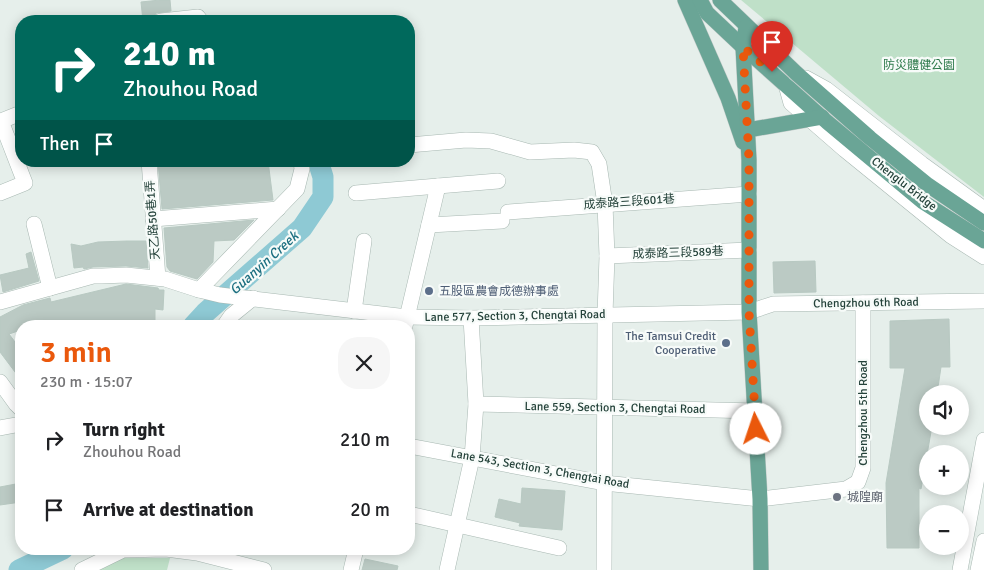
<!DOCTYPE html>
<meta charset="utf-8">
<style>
body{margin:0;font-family:Signika,"Noto Sans TC",sans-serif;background:#f6f6f6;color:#202124;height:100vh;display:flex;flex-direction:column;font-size:19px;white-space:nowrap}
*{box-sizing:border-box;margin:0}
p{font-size:16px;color:#757577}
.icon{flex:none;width:28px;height:28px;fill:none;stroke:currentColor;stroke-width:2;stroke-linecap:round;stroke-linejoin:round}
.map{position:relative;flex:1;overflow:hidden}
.side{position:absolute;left:15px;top:320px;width:400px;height:235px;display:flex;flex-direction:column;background:#fff;border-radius:20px;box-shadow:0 2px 12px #0003}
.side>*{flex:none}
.banner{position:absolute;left:15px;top:15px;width:400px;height:152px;border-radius:20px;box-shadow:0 2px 12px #0003;background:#00695c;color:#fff;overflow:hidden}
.buttons{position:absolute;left:919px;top:385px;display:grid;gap:10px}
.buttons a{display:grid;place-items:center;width:50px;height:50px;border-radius:50%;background:#fff;box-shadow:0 2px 12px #0003;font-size:25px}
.pin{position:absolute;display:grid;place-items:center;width:42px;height:42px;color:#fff;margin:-51px -21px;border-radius:50% 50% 50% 0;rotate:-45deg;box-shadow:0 0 5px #0007}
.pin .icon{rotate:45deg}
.me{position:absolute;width:55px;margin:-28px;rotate:356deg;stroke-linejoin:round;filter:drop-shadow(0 0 4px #0008)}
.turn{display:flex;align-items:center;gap:18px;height:105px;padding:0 25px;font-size:22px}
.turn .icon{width:65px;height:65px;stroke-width:2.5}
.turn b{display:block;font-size:35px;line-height:42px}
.then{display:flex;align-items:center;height:48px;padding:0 25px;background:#0003;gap:10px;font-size:19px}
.round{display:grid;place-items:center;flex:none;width:52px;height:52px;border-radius:20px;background:#f6f6f6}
.headline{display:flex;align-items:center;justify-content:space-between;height:85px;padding:0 25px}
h1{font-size:30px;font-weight:600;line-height:38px;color:#ea580c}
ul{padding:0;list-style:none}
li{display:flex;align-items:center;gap:15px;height:70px;padding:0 25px}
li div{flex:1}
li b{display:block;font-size:19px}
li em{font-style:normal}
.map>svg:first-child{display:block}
.green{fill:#bfe0c8}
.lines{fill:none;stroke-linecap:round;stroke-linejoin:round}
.river{stroke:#8ec9d4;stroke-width:21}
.building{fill:#bbcac4;stroke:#b8c9c2}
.minor-casing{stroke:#a8b8b2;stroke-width:16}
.major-casing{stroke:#c2cac8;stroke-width:16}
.minor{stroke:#fff;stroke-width:15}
.major{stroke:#6aa596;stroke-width:15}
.route{stroke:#ea580c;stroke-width:9;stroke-dasharray:0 16.2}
.service-dot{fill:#5c6f8a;stroke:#f7fbf9;stroke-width:2}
.worship-dot{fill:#6b7280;stroke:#f7fbf9;stroke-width:2}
.labels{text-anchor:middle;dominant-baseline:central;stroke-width:4.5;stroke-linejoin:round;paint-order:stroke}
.park-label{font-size:12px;fill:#2d7a4b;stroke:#f7fbf9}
.street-label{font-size:12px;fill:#24423a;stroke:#f7fbf9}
.service-label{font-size:12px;fill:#4e5e75;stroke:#f7fbf9;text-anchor:start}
.worship-label{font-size:12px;fill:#5b616d;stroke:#f7fbf9;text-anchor:start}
.water-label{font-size:14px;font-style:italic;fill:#1c6f80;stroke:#f7fbf9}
</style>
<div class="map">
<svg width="984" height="570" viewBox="0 0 984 570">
<rect width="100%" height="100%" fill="#e6efeb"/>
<g class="green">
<path d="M741 0H984V197L879 116Z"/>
<path d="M115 558H170L167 570H96Z"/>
</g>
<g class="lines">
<g class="river">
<path d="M193 326 205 313 302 228 323 197V177L318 161"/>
<path d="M19 570 63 549"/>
</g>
</g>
<g class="building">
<path d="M160 0H170L171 11 156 13 152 21H143L141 2Z"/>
<path d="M268 161 273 200 162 209 158 162Z"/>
<path d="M254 220 234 240 214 241 213 262 197 279 170 271 167 267 164 228Z"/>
<path d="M127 241H146L148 268 126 266 93 267 84 269 83 267 74 268 71 244 81 246 98 242Z"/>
<path d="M31 252 39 281 3 292 0 275 29 268 26 254Z"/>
<path d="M815 261 816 292 774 293 773 262Z"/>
<path d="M126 284 158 288 159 290H164L163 310 155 309V326H48V323L37 326H21V330L9 334 21 350V380L0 352V317L23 305 50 298 51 302Z"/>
<path d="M949 319 950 367H941L937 394H928V426H932L921 489 919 488V548H887L886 483 905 368H890V321Z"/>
<path d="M21 483V502L0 505V487Z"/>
<path d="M522 488 565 491 562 530 519 526 520 523 495 517 499 499 521 504Z"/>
<path d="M365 559 398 566 397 570H362Z"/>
</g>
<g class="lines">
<defs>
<g id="minor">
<path d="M161 21 198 17 201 21"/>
<path d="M806 78 826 89 922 164 984 209"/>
<path d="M786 85 791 103 845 150 951 236 984 257"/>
<path d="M409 145 466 140 491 141 530 152 574 150 592 152 599 164 605 204 607 256 605 315 604 570"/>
<path d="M149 161 158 278"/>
<path d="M438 186 498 181"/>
<path d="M0 193 25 183 1 121 21 113"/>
<path d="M356 193 438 186 405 326"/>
<path d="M508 212 749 194"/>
<path d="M153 219 278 209"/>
<path d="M34 224 50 288"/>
<path d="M429 225 502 221"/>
<path d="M607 256 749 250"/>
<path d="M199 290 297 189 302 169 301 161"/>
<path d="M0 302 93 276H102L126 275 165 279 199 290 220 295 407 317 471 318 749 312 773 304 984 301"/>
<path d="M354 311 364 241"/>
<path d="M224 326 231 316 253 298"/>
<path d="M0 382 16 404 21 409"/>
<path d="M476 404 755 411"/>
<path d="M0 428 21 424"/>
<path d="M409 446 604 483 760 499 846 489 858 482 863 468V303"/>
<path d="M409 514 559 548"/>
<path d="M82 570 123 550 166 549 197 553 264 570"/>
<path d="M351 570 356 549"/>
<path d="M447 570 472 458 476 404 471 318"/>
<path d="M960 570 984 440"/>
<path d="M978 570 984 541"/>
</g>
<g id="major">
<path d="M685 0 728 98 743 142"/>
<path d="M700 0 707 13 743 47 827 122 923 202 984 241"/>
<path d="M720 0 796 73 870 138 928 185 984 223"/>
<path d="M746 27 743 47 749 160V312L760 499 761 570"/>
<path d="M748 130 822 117"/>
</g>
</defs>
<use href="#minor" class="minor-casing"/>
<use href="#major" class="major-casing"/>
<use href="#minor" class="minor"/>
<use href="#major" class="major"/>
</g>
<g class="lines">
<path class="route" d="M756 429 749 312V160L743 47 772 72"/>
</g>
<g class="service-dot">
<circle cx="429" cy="291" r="5"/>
<circle cx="726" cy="343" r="5"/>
</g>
<circle class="worship-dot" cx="837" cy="497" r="5"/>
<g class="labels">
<g class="park-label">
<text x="919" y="65">防災體健公園</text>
</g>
<g class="street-label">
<text transform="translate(904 184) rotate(38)">Chenglu Bridge</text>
<text transform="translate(629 202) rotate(-4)">成泰路三段601巷</text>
<text transform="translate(153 220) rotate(-94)">天乙路50巷1弄</text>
<text transform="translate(678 253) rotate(-2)">成泰路三段589巷</text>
<text transform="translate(866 303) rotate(-1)">Chengzhou 6th Road</text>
<text transform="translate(515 316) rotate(-1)">Lane 577, Section 3, Chengtai Road</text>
<text transform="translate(615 408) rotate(1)">Lane 559, Section 3, Chengtai Road</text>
<text transform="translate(863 413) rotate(-90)">Chengzhou 5th Road</text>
<text transform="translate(540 469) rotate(10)">Lane 543, Section 3, Chengtai Road</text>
</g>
<g class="service-label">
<text x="439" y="291">五股區農會成德辦事處</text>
<text x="716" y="336" text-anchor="end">The Tamsui Credit<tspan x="716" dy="14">Cooperative</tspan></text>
</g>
<g class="worship-label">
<text x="847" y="497">城隍廟</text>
</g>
<g class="water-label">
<text transform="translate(264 263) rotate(-42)">Guanyin Creek</text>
</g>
</g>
</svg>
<div class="buttons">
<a><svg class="icon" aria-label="sound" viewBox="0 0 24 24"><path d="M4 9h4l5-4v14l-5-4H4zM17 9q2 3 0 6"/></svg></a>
<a>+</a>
<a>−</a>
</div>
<div class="pin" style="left:772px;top:72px;background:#d93025"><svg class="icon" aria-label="arrive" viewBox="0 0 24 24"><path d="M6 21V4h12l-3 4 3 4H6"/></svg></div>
<svg class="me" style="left:756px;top:429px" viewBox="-20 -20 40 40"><circle r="19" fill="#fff"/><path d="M0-13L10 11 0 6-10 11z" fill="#ea580c"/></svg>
<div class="banner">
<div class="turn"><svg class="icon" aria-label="right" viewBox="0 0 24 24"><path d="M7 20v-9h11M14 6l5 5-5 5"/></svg><div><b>210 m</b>Zhouhou Road</div></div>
<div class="then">Then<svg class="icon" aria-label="arrive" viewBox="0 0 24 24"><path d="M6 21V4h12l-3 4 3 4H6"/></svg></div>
</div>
<section class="side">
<div class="headline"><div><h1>3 min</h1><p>230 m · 15:07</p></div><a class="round"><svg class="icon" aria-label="close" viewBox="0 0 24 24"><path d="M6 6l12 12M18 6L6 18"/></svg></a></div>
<ul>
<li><svg class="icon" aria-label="right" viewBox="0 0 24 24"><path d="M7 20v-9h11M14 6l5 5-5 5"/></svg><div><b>Turn right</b><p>Zhouhou Road</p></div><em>210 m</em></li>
<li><svg class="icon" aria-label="arrive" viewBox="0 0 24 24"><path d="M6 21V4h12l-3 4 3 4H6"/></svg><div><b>Arrive at destination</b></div><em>20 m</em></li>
</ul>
</section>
</div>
